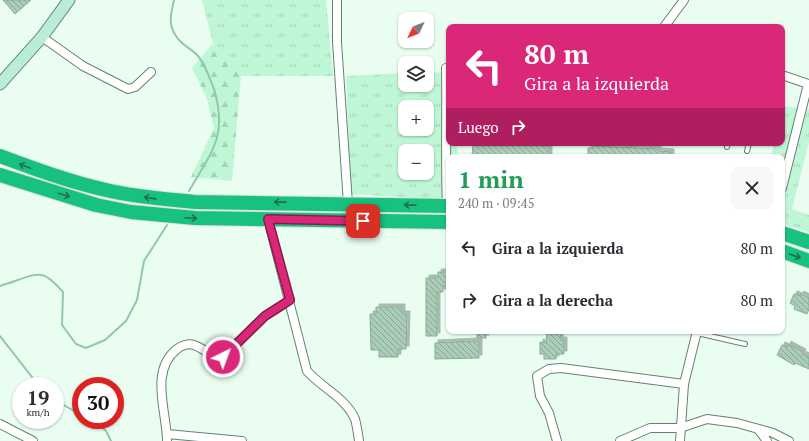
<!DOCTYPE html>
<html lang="es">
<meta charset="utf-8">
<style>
body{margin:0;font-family:"PT Serif",serif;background:#f7f7f7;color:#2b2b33;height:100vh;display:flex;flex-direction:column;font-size:15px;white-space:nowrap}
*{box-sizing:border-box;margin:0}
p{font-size:13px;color:#7c7c81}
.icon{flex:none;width:22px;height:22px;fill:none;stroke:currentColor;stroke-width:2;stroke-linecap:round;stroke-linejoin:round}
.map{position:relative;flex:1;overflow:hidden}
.drawer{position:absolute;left:446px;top:154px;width:339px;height:180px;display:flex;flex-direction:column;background:#fff;border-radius:8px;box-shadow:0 1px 3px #0004}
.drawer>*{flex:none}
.top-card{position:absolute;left:446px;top:24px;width:339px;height:122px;border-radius:8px;box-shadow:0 1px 3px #0004;background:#db2777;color:#fff;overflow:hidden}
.needle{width:26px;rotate:227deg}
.fabs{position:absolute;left:398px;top:12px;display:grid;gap:8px}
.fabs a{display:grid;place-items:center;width:36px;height:36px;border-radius:8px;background:#fff;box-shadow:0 1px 3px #0004;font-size:20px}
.speed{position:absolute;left:12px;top:377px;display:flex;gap:8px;font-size:20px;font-weight:700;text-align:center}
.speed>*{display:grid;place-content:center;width:52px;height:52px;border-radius:50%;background:#fff;box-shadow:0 1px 3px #0004;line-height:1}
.speed small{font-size:10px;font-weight:400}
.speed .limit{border:6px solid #d22;background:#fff;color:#111}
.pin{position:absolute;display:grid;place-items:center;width:34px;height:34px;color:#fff;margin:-17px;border-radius:8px;box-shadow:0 2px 6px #0006}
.me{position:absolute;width:44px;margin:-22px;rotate:42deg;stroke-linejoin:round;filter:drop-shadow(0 0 3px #0008)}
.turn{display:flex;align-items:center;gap:14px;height:84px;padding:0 12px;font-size:18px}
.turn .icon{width:52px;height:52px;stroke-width:2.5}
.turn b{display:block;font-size:28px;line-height:34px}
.then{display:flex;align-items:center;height:38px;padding:0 12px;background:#0003;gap:8px;font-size:15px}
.round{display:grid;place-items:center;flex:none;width:42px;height:42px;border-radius:8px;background:#f7f7f7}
.head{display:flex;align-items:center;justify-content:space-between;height:68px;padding:0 12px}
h1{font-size:24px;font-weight:600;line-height:30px;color:#1e9e55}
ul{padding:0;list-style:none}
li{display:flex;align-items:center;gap:12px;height:52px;padding:0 12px}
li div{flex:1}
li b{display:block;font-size:15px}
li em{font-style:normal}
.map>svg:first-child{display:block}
.grass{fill:url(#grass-tufts);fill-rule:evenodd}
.forest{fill:url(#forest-firs)}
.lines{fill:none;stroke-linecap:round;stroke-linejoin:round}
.stream{stroke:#90c8a8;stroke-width:2}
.building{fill:url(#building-back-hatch);stroke:#89ab97;filter:url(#shadow)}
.lane-casing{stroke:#638370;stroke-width:6}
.street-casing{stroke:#638370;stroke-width:10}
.secondary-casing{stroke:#638370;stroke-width:13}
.highway-casing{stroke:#dddfde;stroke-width:16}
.lane{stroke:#fff;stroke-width:4}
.street{stroke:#fff;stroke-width:8}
.secondary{stroke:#b9edd8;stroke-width:11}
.highway{stroke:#17c27e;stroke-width:14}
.oneway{stroke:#226e4e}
.route-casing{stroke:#8e194d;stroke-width:10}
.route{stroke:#db2777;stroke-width:7}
</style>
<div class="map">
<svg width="809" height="441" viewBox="0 0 809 441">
<defs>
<pattern id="grass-tufts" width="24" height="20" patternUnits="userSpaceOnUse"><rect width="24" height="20" fill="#bff6d5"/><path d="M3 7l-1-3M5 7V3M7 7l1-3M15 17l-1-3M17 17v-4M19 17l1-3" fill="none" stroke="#a4d4b7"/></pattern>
<pattern id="forest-firs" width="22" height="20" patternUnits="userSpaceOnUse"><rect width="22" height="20" fill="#bff6d5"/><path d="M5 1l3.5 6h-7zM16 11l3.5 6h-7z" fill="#a4d4b7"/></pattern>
<pattern id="building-back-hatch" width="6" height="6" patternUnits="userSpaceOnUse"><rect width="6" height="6" fill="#aacdb8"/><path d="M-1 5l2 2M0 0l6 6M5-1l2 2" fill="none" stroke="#8aa796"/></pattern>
<filter id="shadow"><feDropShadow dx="3" dy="-3" stdDeviation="0" flood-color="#0004"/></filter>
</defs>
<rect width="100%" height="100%" fill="#e9fef1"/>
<g class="grass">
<path d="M202 0H326L333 76H241L213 43Z"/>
<path d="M449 72V143H457L458 157H449V198L429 199 351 194 346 76 405 73V85H427V73ZM405 107H427V129H405ZM405 151H427V173H405Z"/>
<path d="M782 106 809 109V142L792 209 809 215V232L782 224V157H771L774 143H782Z"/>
</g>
<path class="forest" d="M213 43 241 76 232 181 191 177 214 128 207 99 192 68Z"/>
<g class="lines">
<g class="stream">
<path d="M174 0C170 17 167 28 181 42 186 47 193 50 198 56 205 64 210 79 214 89 228 136 212 151 189 191"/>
<path d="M0 286C5 284 10 283 15 281 40 272 44 270 63 292L62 325 76 344 86 348 105 340 126 321 137 300 144 261 167 225"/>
<path d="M0 336 39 386"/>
<path d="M55 400 81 415"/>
<path d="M94 420 106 431 111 441"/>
</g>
</g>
<g class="building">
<path d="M3 0H31L15 14Z"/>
<path d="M478 143H543V146H549V157L472 156 473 145H478Z"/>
<path d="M593 146 658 149V151L671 152V157H588V148H593Z"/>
<path d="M438 272H449V286H443V292H437V336H426V278H438Z"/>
<path d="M794 294 800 296 801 294 809 298V309L807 314 794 309 795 306 790 303Z"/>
<path d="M376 307H402V314H407L406 349H398V357H379V350H371L370 314H376Z"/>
<rect x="477" y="331" width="9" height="7"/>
<path d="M547 331H561L560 340H564V354H556V359H544V354H540V342L546 343Z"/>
<path d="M473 341H479V358L435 359V343Z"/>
<path d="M788 344 803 352 802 354 809 357V369L795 363 794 365 777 355 782 345 787 347Z"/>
</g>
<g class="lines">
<defs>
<g id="lane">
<path d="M727 147 728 143"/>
<path d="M747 151 749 143"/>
<path d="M697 333 745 344"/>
</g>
<g id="street">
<path d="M337 0V42L348 204"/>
<path d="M664 27 684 0"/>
<path d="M42 37 83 66 128 89 135 87 151 72"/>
<path d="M446 68C447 114 445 160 447 206"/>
<path d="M782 75 808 84 782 188"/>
<path d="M268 219 307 371C322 388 345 397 355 419 357 426 358 434 359 441"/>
<path d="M0 424 33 441"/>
<path d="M758 429 767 441"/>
<path d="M167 434 242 441"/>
<path d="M167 441C167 412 149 371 177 349 181 346 188 343 194 345 202 348 210 354 218 359L223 357 265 316 290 300"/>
<path d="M557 441 549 413 540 396 537 376 549 369 561 368 684 384"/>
<path d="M620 441 650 428H680L707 419 737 423 773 433 789 441"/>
<path d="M680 441 684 384 697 331"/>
</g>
<path id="secondary" d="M0 84 42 37 69 0"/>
<g id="highway">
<path d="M0 156C35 169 70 182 106 190 135 197 165 199 195 202L449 206"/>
<path d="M0 175 96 205 131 212 195 218 449 222"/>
<path d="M782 233 809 242"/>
<path d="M782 251 809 261"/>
</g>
</defs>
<use href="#lane" class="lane-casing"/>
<use href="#street" class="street-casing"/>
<use href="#secondary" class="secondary-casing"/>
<use href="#highway" class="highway-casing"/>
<use href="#lane" class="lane"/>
<use href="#street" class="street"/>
<use href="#secondary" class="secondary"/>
<use href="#highway" class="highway"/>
</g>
<defs><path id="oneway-shaft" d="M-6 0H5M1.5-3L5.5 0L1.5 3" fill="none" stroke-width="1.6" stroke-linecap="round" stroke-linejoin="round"/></defs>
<g class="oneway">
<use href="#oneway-shaft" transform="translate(25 166) rotate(-159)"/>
<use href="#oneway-shaft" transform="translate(64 195) rotate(17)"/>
<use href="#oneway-shaft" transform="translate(150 198) rotate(-172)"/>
<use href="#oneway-shaft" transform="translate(280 202) rotate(-179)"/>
<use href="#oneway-shaft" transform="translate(410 205) rotate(-179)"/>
<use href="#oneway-shaft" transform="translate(191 218) rotate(3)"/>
<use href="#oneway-shaft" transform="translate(795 256) rotate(19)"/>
</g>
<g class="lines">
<defs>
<path id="route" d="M223 357 265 316 290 300 268 219 363 221"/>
</defs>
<use href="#route" class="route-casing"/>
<use href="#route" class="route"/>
</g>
</svg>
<div class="fabs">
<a><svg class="needle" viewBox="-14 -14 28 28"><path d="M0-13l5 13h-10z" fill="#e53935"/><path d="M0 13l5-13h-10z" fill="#7c7c81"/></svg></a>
<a><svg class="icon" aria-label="layers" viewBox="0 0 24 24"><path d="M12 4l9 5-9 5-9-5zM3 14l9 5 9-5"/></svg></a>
<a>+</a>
<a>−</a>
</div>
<div class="speed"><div>19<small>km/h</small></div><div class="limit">30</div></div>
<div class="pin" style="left:363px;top:221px;background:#d93025"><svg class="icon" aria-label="arrive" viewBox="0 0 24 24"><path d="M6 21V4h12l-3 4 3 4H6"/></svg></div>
<svg class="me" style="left:223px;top:357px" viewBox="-20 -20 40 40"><circle r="17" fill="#db2777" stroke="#fff" stroke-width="3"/><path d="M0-11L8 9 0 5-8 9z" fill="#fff"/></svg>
<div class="top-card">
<div class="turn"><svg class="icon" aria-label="left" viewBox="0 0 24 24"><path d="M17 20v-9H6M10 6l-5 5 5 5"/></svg><div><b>80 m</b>Gira a la izquierda</div></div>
<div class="then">Luego<svg class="icon" aria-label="right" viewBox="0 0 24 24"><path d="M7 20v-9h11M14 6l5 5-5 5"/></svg></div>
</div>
<section class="drawer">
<div class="head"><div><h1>1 min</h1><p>240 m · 09:45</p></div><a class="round"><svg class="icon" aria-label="close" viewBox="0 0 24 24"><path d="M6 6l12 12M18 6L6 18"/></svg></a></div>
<ul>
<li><svg class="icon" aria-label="left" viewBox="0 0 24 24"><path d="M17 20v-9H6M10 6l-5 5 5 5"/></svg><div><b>Gira a la izquierda</b></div><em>80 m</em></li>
<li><svg class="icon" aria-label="right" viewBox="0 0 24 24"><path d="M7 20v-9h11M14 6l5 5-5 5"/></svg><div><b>Gira a la derecha</b></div><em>80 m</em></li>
</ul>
</section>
</div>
